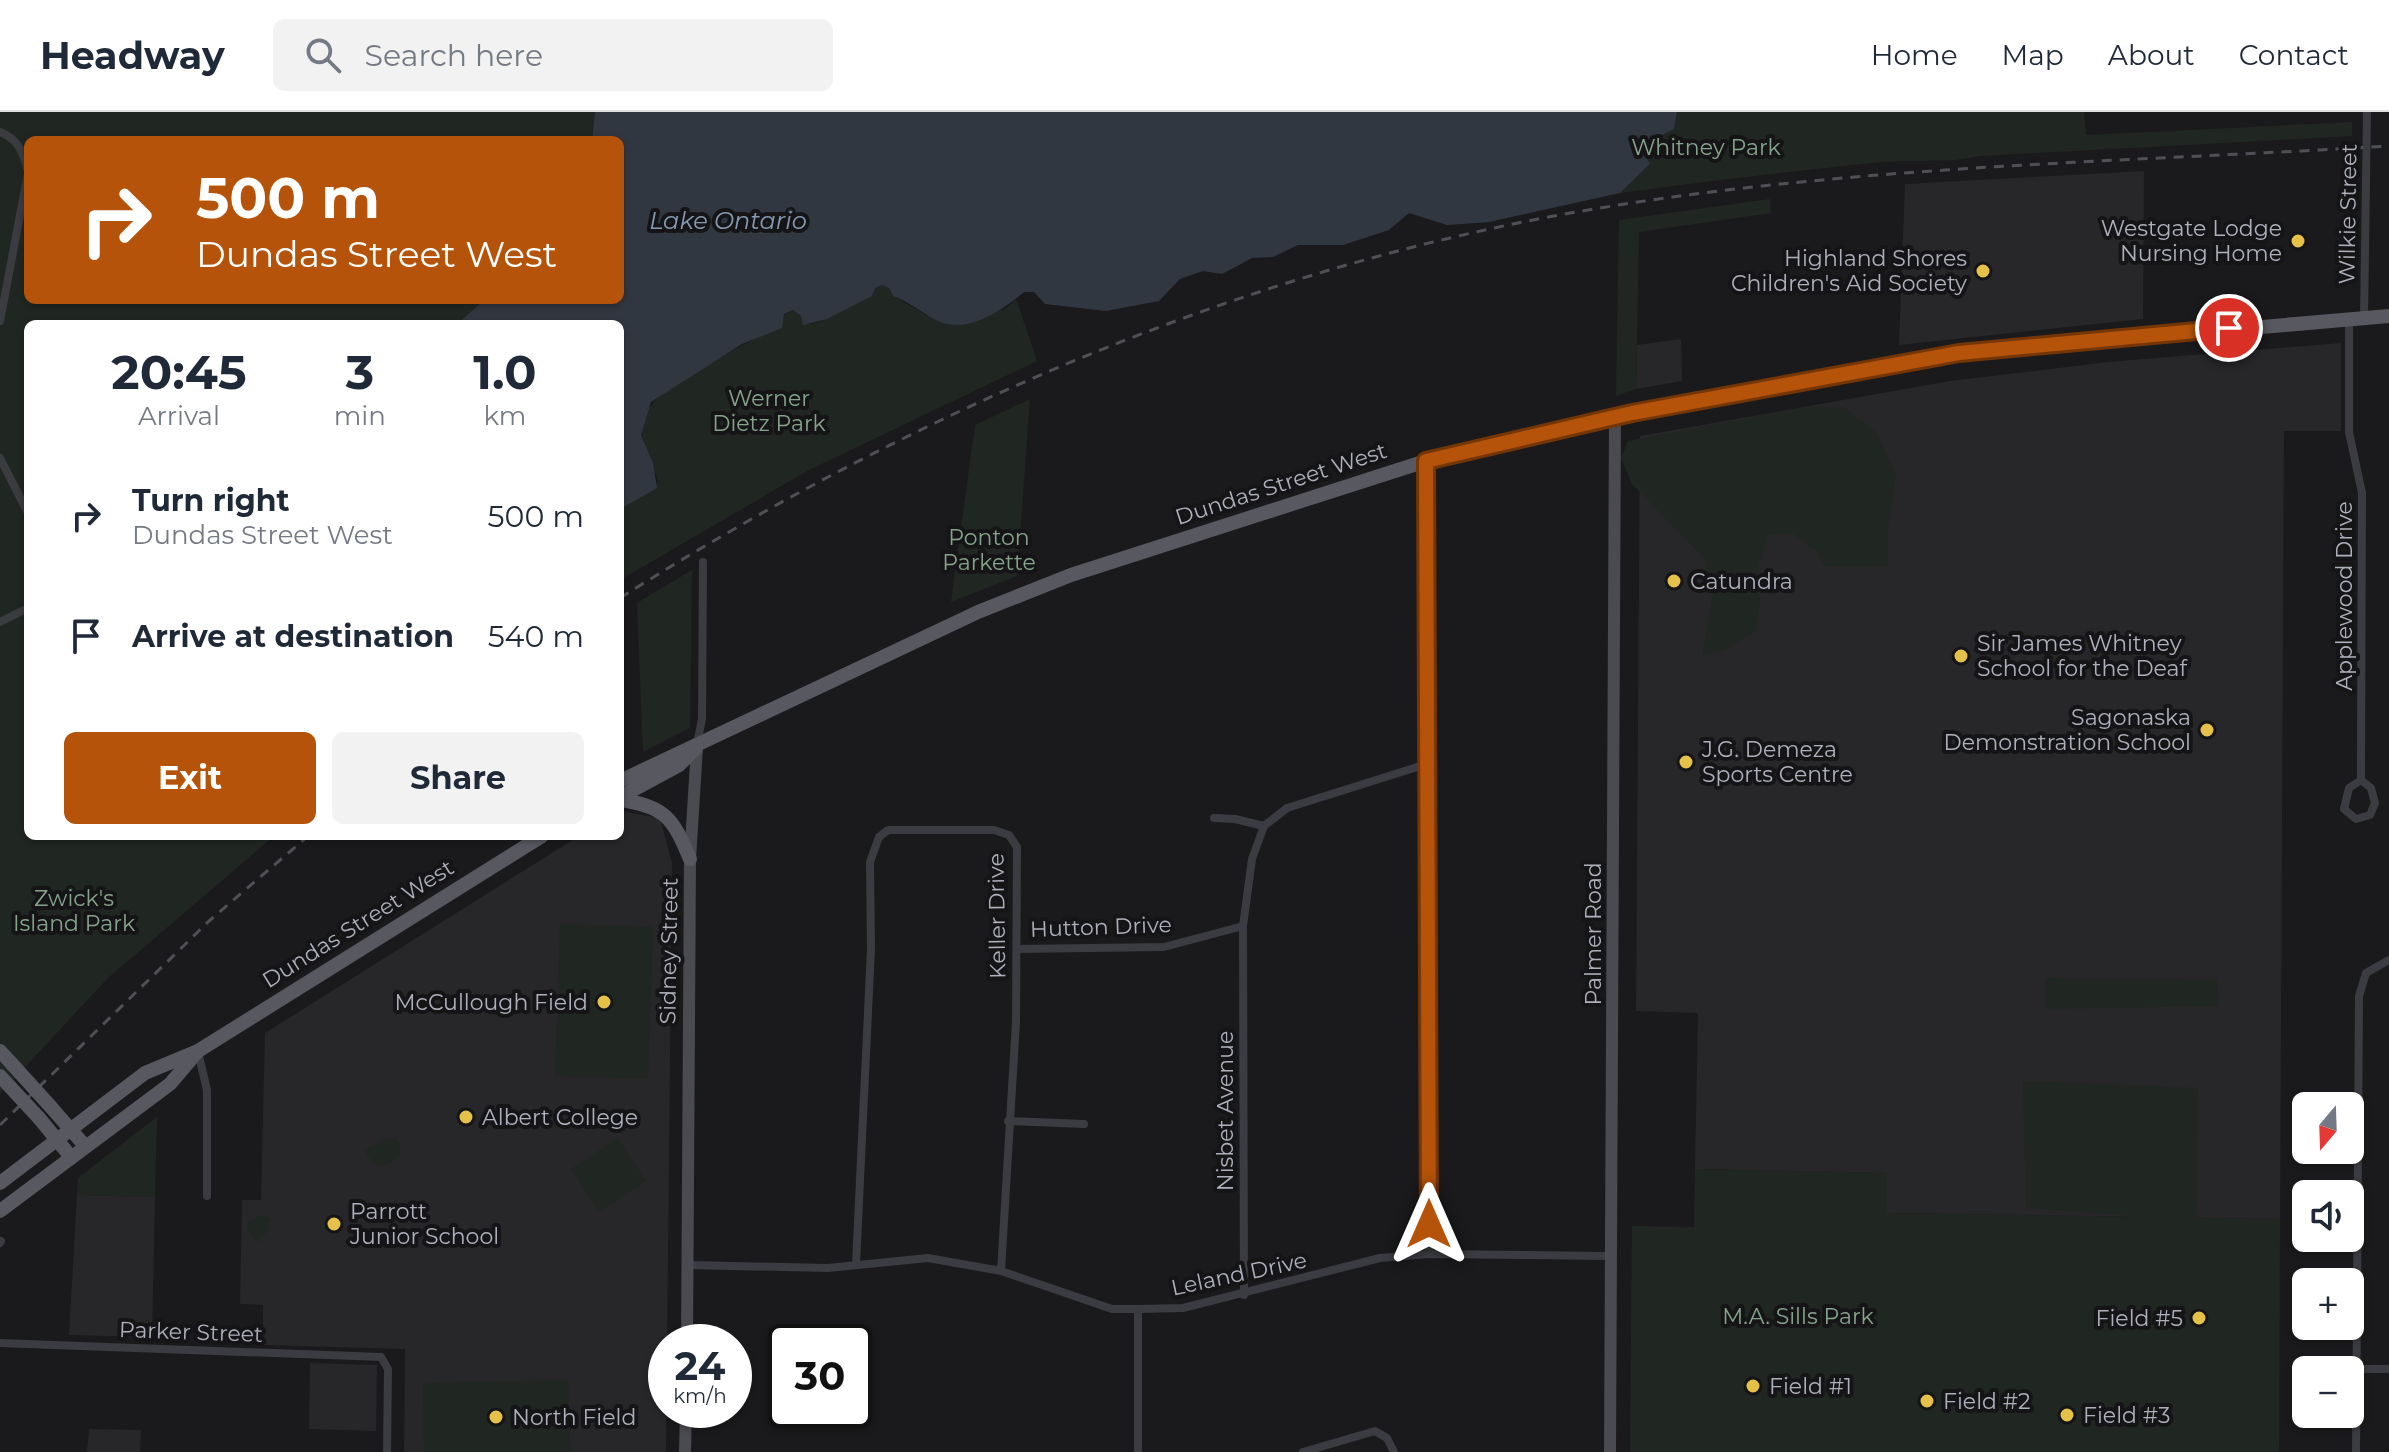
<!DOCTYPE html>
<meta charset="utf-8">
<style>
body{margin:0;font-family:Montserrat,sans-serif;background:#f2f2f3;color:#1f2937;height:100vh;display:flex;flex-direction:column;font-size:30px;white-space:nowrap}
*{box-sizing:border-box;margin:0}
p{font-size:26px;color:#747a83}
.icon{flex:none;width:44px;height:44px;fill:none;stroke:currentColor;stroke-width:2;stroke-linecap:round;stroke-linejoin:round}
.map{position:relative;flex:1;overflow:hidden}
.sheet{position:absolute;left:24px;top:208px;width:600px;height:520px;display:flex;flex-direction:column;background:#fff;border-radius:12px;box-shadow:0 2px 6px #0004}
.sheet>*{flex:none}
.banner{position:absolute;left:24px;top:24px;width:600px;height:168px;border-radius:12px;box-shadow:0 2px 6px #0004;background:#b45309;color:#fff;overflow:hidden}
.needle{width:52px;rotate:199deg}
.controls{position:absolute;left:2292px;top:980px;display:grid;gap:16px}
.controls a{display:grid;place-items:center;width:72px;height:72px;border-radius:12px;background:#fff;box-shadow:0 2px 6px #0004;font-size:40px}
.speed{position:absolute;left:648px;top:1212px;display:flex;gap:16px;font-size:40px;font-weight:700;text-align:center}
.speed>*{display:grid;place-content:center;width:104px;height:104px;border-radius:50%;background:#fff;box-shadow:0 2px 6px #0004;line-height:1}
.speed small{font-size:20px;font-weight:400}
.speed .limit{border:4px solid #111;border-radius:12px;background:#fff;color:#111}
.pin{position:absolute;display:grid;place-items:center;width:68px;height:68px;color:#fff;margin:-34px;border:4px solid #fff;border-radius:50%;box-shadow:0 2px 8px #0007}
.me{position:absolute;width:88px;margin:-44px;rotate:0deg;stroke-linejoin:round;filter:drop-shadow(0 0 6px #0008)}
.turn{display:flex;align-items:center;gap:28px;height:168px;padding:0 40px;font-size:36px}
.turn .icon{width:104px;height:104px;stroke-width:2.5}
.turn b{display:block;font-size:56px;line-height:68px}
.eta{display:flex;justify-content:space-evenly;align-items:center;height:136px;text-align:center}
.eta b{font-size:48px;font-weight:700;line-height:56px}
.button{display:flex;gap:16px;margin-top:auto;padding:16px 40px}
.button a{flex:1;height:92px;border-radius:12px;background:#b45309;color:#fff;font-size:32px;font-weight:700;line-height:92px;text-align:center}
.button a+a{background:#f2f2f3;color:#1f2937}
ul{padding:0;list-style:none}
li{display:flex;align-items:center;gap:24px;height:120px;padding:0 40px}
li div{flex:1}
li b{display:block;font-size:30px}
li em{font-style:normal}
header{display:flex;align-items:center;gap:48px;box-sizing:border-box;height:112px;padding:0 40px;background:#fff;border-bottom:2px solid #e0e1e3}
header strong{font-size:38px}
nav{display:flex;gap:44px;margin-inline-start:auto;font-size:28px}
.search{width:560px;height:72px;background:#f2f2f3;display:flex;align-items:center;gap:20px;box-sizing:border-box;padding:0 28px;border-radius:12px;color:#747a83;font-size:30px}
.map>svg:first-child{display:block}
.built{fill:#272629}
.green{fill:#202722}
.water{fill:#313740}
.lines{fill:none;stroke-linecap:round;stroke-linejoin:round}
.street{stroke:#3b3c41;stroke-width:8}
.secondary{stroke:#4a4b51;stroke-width:12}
.primary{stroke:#585960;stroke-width:14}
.rail{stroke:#4f5056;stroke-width:3;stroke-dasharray:10 8;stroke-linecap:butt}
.primary-bridge{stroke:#585960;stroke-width:14}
.route-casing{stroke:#753606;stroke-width:20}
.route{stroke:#b45309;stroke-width:14}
.poi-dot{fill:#e6c149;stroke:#151517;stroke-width:3}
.labels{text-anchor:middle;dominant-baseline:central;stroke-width:8;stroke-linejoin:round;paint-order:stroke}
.park-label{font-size:22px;fill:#86a48b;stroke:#151517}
.street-label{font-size:22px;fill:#aeb0bb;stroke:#151517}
.poi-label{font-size:22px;fill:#aeb0bb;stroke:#151517;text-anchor:start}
.water-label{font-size:24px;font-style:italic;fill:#889ab3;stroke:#151517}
</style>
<header>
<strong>Headway</strong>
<div class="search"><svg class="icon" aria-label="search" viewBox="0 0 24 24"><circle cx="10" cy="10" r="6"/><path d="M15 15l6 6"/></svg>Search here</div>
<nav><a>Home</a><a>Map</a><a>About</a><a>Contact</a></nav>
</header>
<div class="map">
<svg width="2389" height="1340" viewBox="0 0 2389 1340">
<rect width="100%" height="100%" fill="#1a1a1c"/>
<g class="built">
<path d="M2144 59 2143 207 1899 233 1905 72Z"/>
<path d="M1681 227 1682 269 1636 277 1637 233Z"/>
<path d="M2341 231V319H2284L2280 1107 1887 1101V1061L1695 1057 1698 901 1636 899 1640 324 1950 269 2108 250Z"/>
<path d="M620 699 660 706 672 751 666 1340H404L405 1237 263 1233V1193L240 1192 242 1088H261L265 921 579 724H620Z"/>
<path d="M77 1083 155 1085 152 1225 69 1223Z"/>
<path d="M310 1251 377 1253 376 1319 309 1317Z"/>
<path d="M89 1317 141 1318 140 1340H87Z"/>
</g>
<g class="green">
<path d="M0 0H595L592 28H28V188H484L457 212H28V724H274L108 866 0 982Z"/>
<path d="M1677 0H2084L2086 23 2352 10V24L1979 44C1948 52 1914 47 1882 50 1794 59 1707 69 1620 81L1650 52 1641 34 1674 17Z"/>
<path d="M1770 87 1771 101 1639 120 1636 277 1616 284 1619 108Z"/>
<path d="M882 173 889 176 893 184 934 207 1004 198 1016 187 1037 249 809 358 620 468V397L651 379 658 369C653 351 638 329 643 310 652 272 727 244 760 224 772 216 780 204 794 198L810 212 817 211 872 184 875 176Z"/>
<path d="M1030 287 1017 464 951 490 975 313Z"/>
<path d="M1810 294 1845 296 1877 321 1896 363 1888 417 1887 455 1824 454 1817 440 1792 421 1768 423 1757 459 1760 488 1756 518 1725 538 1702 544 1713 481 1703 445 1632 372 1621 346 1628 329Z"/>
<path d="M692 458 690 616 643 640 637 491Z"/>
<path d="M560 812 653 815 648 967 555 964Z"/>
<path d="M2045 866 2217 868 2218 894 2046 897Z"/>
<path d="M2023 969 2198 976 2196 1106 2280 1107 2279 1340H1630L1632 1114 1694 1115 1695 1057 1887 1061V1101L2149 1105 2026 1096Z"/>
<path d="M157 1005 155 1085 77 1083 78 1066Z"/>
<path d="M389 1025 398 1028 401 1043 384 1054 373 1051 364 1038Z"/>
<path d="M618 1026 646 1069 599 1100 571 1057Z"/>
<path d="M259 1104 270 1106 267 1119 259 1130 250 1123 247 1112Z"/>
<path d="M568 1268 570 1340H424L423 1271Z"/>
</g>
<path class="water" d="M595 0H1677L1674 17 1641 34 1650 52 1620 81 1489 110 1447 113 1409 101 1389 118 1343 133H1298L1273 145 1252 146 1222 162 1203 159 1180 167 1159 189 1106 199 1045 192 1034 180H1024C1003 198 966 223 938 209 922 201 910 190 893 184L889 176 882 173 875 176 872 184 827 207 803 213 801 204 793 198 784 202 782 216 742 232 651 290 641 323 653 351 657 376 620 397V212H457L484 188H620V28H592Z"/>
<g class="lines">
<g class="street">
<path d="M0 20C19 28 23 40 28 60"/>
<path d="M2364 205 2367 0"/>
<path d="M2349 207V320L2362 381 2361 647V668L2349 676 2344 697 2356 707 2370 703 2375 691 2371 676 2361 668"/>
<path d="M0 209 28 61"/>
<path d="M0 346 28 401"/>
<path d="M1426 349 1429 1142"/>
<path d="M0 510 28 496"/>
<path d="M697 632 702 607 703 450"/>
<path d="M1214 706 1235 707 1264 714"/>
<path d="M1017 837 1164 835 1243 814"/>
<path d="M198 940 207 978V1084"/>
<path d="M1008 1009 1084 1012"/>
<path d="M0 1131 1 1129"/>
<path d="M856 1152 871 837 870 750 879 725 888 718H994L1009 723 1017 735 1016 910 1001 1159"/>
<path d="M688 1153 828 1156 928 1146 1001 1159 1112 1197H1138L1183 1196 1380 1146 1429 1142 1611 1144"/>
<path d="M1244 1183 1243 814 1252 747 1264 714 1287 696 1427 652"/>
<path d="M1138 1197V1340"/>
<path d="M0 1231 381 1245 388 1257 387 1340"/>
<path d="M2356 1257H2389"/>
<path d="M1303 1340 1375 1319 1387 1326 1394 1340"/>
<path d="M2356 1340 2359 884 2366 861 2389 848"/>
</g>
<g class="secondary">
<path d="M687 1230 690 747 697 635"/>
<path d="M685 1340 686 1298"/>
<path d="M1610 1340 1615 305"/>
</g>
<g class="primary">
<path d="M620 669 978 500 1071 463 1426 349 1632 301 1959 241 2389 204"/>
<path d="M620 685 679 653 696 636"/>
<path d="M620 688C665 694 673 706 690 747"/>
<path d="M0 939 12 952"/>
<path d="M51 995 85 1034"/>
<path d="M39 1006 71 1045"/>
<path d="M0 1071 145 961 198 939 542 724"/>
<path d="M0 1099 170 972 198 939"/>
</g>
<g class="rail">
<path d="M620 486C915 299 1254 152 1600 96 1861 53 2126 50 2389 34"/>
<path d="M0 1013 209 809 308 724"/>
</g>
<g class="primary-bridge">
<path d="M12 952 51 995"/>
<path d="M0 964 39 1006"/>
</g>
</g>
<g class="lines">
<defs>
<path id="route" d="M1429 1112 1426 349 1632 301 1959 241 2229 216"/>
</defs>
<use href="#route" class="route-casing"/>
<use href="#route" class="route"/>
</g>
<g class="poi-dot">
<circle cx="2298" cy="129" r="8"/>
<circle cx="1983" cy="159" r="8"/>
<circle cx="1674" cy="469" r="8"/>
<circle cx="1961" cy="544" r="8"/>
<circle cx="2207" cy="618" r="8"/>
<circle cx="1686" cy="650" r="8"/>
<circle cx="604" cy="890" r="8"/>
<circle cx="466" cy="1005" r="8"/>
<circle cx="334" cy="1112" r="8"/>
<circle cx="2199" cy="1206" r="8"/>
<circle cx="1753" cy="1274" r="8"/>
<circle cx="1927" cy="1289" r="8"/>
<circle cx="2067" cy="1303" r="8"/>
<circle cx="496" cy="1305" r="8"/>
</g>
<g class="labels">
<g class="park-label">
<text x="1706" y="35">Whitney Park</text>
<text x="769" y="286">Werner<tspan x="769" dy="25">Dietz Park</tspan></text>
<text x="989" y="425">Ponton<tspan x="989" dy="25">Parkette</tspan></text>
<text x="74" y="786">Zwick's<tspan x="74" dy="25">Island Park</tspan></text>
<text x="1798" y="1204">M.A. Sills Park</text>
</g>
<g class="street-label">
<text transform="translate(2348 102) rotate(-89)">Wilkie Street</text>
<text transform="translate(1281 372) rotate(-18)">Dundas Street West</text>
<text transform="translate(2344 484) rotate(-90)">Applewood Drive</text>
<text transform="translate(997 804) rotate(-91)">Keller Drive</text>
<text transform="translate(358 812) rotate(-32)">Dundas Street West</text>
<text transform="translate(1101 815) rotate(-2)">Hutton Drive</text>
<text transform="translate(1593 822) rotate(-90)">Palmer Road</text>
<text transform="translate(669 839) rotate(-89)">Sidney Street</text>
<text transform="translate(1225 999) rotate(-90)">Nisbet Avenue</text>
<text transform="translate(1239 1162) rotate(-12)">Leland Drive</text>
<text transform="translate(191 1220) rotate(2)">Parker Street</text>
</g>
<g class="poi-label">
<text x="2282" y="116" text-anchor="end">Westgate Lodge<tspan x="2282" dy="25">Nursing Home</tspan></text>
<text x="1967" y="146" text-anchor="end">Highland Shores<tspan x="1967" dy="25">Children's Aid Society</tspan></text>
<text x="1690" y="469">Catundra</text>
<text x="1977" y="531">Sir James Whitney<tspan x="1977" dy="25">School for the Deaf</tspan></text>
<text x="2191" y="605" text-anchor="end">Sagonaska<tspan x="2191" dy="25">Demonstration School</tspan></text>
<text x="1702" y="637">J.G. Demeza<tspan x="1702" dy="25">Sports Centre</tspan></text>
<text x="588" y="890" text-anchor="end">McCullough Field</text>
<text x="482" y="1005">Albert College</text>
<text x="350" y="1099">Parrott<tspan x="350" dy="25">Junior School</tspan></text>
<text x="2183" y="1206" text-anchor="end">Field #5</text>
<text x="1769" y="1274">Field #1</text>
<text x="1943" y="1289">Field #2</text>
<text x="2083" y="1303">Field #3</text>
<text x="512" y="1305">North Field</text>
</g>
<g class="water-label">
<text x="728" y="108">Lake Ontario</text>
</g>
</g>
</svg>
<div class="controls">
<a><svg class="needle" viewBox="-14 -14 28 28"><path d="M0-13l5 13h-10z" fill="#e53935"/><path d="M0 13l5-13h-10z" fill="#747a83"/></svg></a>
<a><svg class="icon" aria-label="sound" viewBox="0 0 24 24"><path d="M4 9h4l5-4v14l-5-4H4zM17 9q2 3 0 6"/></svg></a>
<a>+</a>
<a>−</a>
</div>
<div class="speed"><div>24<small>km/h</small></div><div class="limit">30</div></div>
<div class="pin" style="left:2229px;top:216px;background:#d93025"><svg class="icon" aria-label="arrive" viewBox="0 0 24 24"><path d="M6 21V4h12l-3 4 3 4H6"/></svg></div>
<svg class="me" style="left:1429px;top:1112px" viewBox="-20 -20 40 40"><path d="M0-17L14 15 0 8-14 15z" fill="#b45309" stroke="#fff" stroke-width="4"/></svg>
<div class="banner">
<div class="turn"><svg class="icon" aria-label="right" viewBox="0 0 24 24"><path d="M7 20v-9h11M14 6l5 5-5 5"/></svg><div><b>500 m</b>Dundas Street West</div></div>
</div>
<section class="sheet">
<div class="eta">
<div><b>20:45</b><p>Arrival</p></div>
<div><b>3</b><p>min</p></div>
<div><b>1.0</b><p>km</p></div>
</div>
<ul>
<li><svg class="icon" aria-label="right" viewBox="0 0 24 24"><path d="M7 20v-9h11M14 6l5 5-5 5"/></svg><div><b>Turn right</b><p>Dundas Street West</p></div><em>500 m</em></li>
<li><svg class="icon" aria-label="arrive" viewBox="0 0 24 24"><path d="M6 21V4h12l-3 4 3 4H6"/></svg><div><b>Arrive at destination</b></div><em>540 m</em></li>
</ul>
<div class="button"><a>Exit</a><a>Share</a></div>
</section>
</div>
